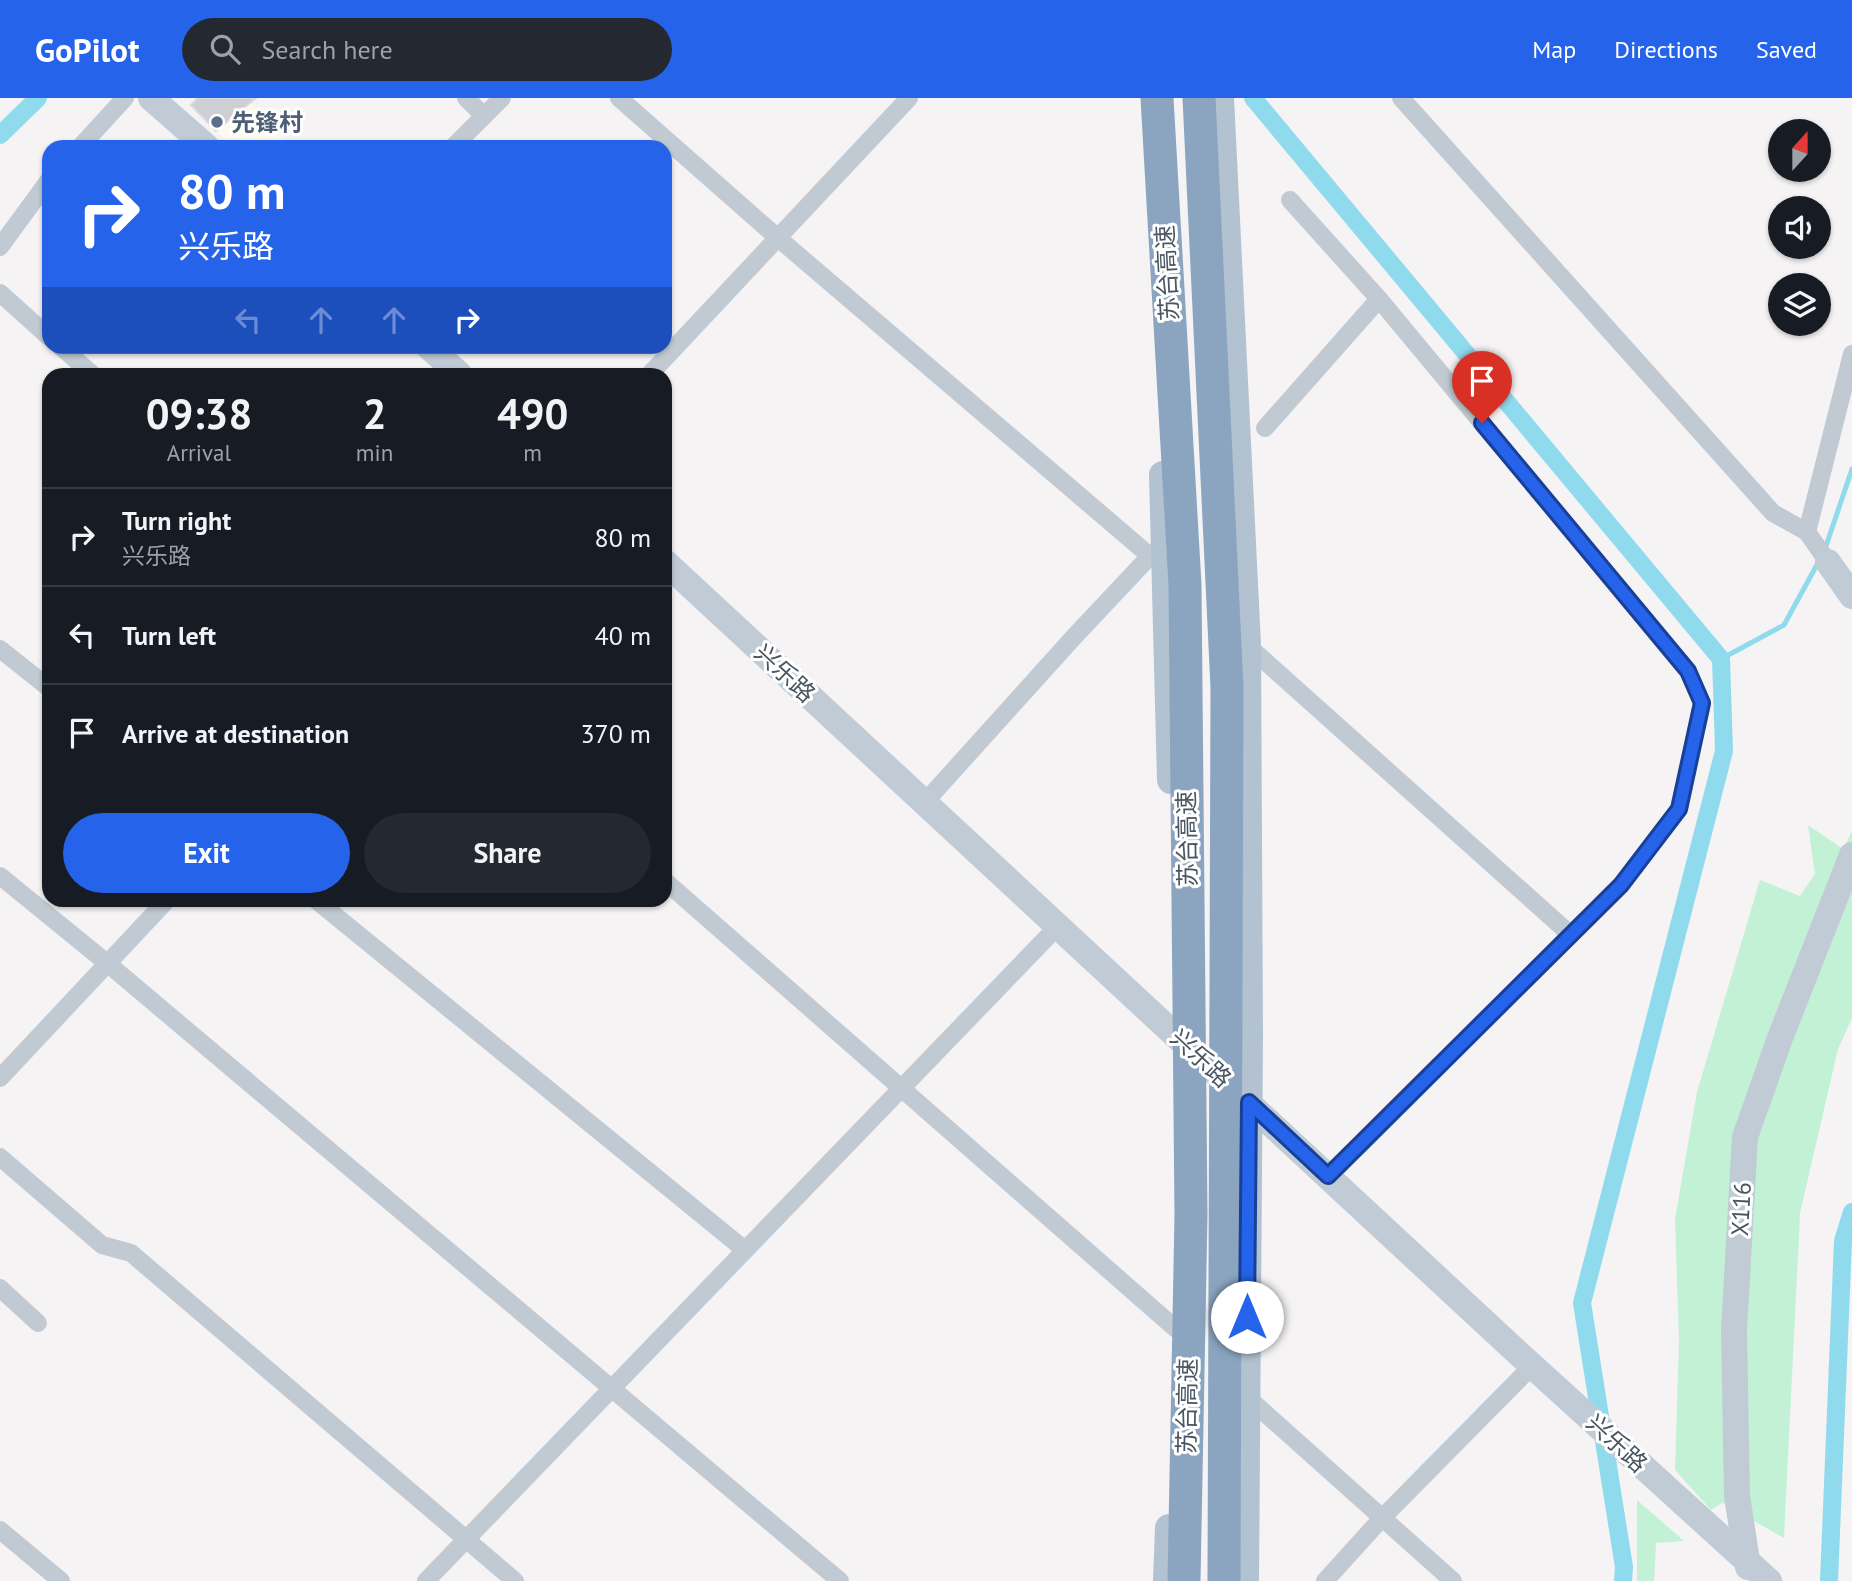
<!DOCTYPE html>
<meta charset="utf-8">
<style>
body{margin:0;font-family:"PT Sans","Noto Sans SC",sans-serif;background:#242831;color:#f1f3f6;height:100vh;display:flex;flex-direction:column;font-size:26px;white-space:nowrap}
*{box-sizing:border-box;margin:0}
p{font-size:23px;color:#9ea1a6}
.icon{flex:none;width:38px;height:38px;fill:none;stroke:currentColor;stroke-width:2;stroke-linecap:round;stroke-linejoin:round}
.map{position:relative;flex:1;overflow:hidden}
.panel{position:absolute;left:42px;top:270px;width:630px;height:539px;display:flex;flex-direction:column;background:#171b24;border-radius:21px;box-shadow:0 2px 5px #0004}
.panel>*{flex:none}
.banner{position:absolute;left:42px;top:42px;width:630px;height:214px;border-radius:21px;box-shadow:0 2px 5px #0004;background:#2563eb;color:#fff;overflow:hidden}
.needle{width:46px;rotate:21deg}
.tools{position:absolute;left:1768px;top:21px;display:grid;gap:14px}
.tools a{display:grid;place-items:center;width:63px;height:63px;border-radius:50%;background:#171b24;box-shadow:0 2px 5px #0004;font-size:35px}
.pin{position:absolute;display:grid;place-items:center;width:60px;height:60px;color:#fff;margin:-72px -30px;border-radius:50% 50% 50% 0;rotate:-45deg;box-shadow:0 0 7px #0007}
.pin .icon{rotate:45deg}
.me{position:absolute;width:77px;margin:-38px;rotate:0deg;stroke-linejoin:round;filter:drop-shadow(0 0 5px #0008)}
.turn{display:flex;align-items:center;gap:24px;height:147px;padding:0 21px;font-size:32px}
.turn .icon{width:91px;height:91px;stroke-width:2.5}
.turn b{display:block;font-size:49px;line-height:60px}
.lanes{display:flex;align-items:center;height:66px;padding:0 21px;background:#0003;justify-content:center;gap:35px;direction:ltr}
.lanes .off{opacity:.35}
.eta{display:flex;justify-content:space-evenly;align-items:center;height:119px;text-align:center}
.eta b{font-size:42px;font-weight:600;line-height:49px}
.primary-button{display:flex;gap:14px;margin-top:auto;padding:14px 21px}
.primary-button a{flex:1;height:80px;border-radius:42px;background:#2563eb;color:#fff;font-size:28px;font-weight:600;line-height:80px;text-align:center}
.primary-button a+a{background:#242831;color:#f1f3f6}
ul{padding:0;list-style:none}
li{display:flex;align-items:center;gap:21px;height:98px;padding:0 21px;border-top:2px solid #363941}
li div{flex:1}
li b{display:block;font-size:26px}
li em{font-style:normal}
header{display:flex;align-items:center;gap:42px;box-sizing:border-box;height:98px;padding:0 35px;background:#2563eb;color:#fff}
header strong{font-size:33px}
nav{display:flex;gap:38px;margin-inline-start:auto;font-size:24px}
.search{width:490px;height:63px;background:#242831;display:flex;align-items:center;gap:18px;box-sizing:border-box;padding:0 24px;border-radius:38px;color:#9ea1a6;font-size:26px}
.map>svg:first-child{display:block}
.commercial{fill:#fdf9ef}
.green{fill:#c3f1d5}
.lines{fill:none;stroke-linecap:round;stroke-linejoin:round}
.stream{stroke:#90daee;stroke-width:5}
.canal{stroke:#90daee;stroke-width:18}
.building{fill:#cdcfd5;stroke:#d7d9de;stroke-width:2}
.street{stroke:#c1cad2;stroke-width:18}
.secondary{stroke:#c1cbd6;stroke-width:26}
.primary{stroke:#b3c2d1;stroke-width:28}
.highway{stroke:#8ba5c1;stroke-width:33}
.route-casing{stroke:#184099;stroke-width:18}
.route{stroke:#2563eb;stroke-width:12}
.service-dot{fill:#5c6f8a;stroke:#fff;stroke-width:2.5}
.labels{text-anchor:middle;dominant-baseline:central;stroke-width:6;stroke-linejoin:round;paint-order:stroke}
.service-label{font-size:24px;font-weight:bold;fill:#4e5e75;stroke:#fff;text-anchor:start}
.street-label{font-size:24px;fill:#4a5661;stroke:#fff}
</style>
<header>
<strong>GoPilot</strong>
<div class="search"><svg class="icon" aria-label="search" viewBox="0 0 24 24"><circle cx="10" cy="10" r="6"/><path d="M15 15l6 6"/></svg>Search here</div>
<nav><a>Map</a><a>Directions</a><a>Saved</a></nav>
</header>
<div class="map">
<svg width="1852" height="1483" viewBox="0 0 1852 1483">
<rect width="100%" height="100%" fill="#f5f3f3"/>
<path class="commercial" d="M250 4 290 49H234L216 33Z"/>
<g class="green">
<path d="M1808 727 1843 751 1852 733V920L1838 951 1800 1115 1784 1440 1722 1405 1711 1412 1675 1372 1679 1243 1675 1121 1697 994 1760 782 1800 798 1815 776Z"/>
<path d="M1637 1402 1684 1443 1656 1445 1654 1483H1637Z"/>
</g>
<g class="lines">
<g class="stream">
<path d="M1824 454 1852 371"/>
<path d="M1721 561 1784 527 1819 463"/>
</g>
<g class="canal">
<path d="M1253 0 1721 561 1724 653 1582 1205 1624 1469 1623 1483"/>
<path d="M0 37 38 0"/>
<path d="M1829 1483 1843 1143 1852 1114"/>
</g>
</g>
<path class="building" d="M198 0H256L216 33 191 7Z"/>
<g class="lines">
<g class="street">
<path d="M466 0 484 18"/>
<path d="M619 0 778 140 1150 458 1072 541 925 704"/>
<path d="M1401 0 1773 415 1807 434 1828 464"/>
<path d="M80 49 125 0"/>
<path d="M453 49 502 0"/>
<path d="M1290 102 1379 201 1688 573 1702 605 1679 711 1621 787 1328 1078"/>
<path d="M0 149 49 82"/>
<path d="M0 195 49 239"/>
<path d="M60 248 92 276"/>
<path d="M650 276 909 0"/>
<path d="M1265 330 1379 201"/>
<path d="M1807 434 1852 256"/>
<path d="M1247 547 1571 837"/>
<path d="M0 551 49 590"/>
<path d="M0 778 107 865 840 1483"/>
<path d="M665 783 1176 1231"/>
<path d="M316 802 745 1152"/>
<path d="M0 980 167 802"/>
<path d="M0 1059 102 1147 131 1155 515 1483"/>
<path d="M0 1190 38 1225"/>
<path d="M1247 1299 1453 1483"/>
<path d="M0 1432 61 1483"/>
<path d="M426 1483 1059 827"/>
<path d="M1325 1483 1382 1420 1532 1268"/>
</g>
<g class="secondary">
<path d="M151 0 207 49"/>
<path d="M428 248 459 276"/>
<path d="M665 464 1518 1255 1769 1483"/>
<path d="M1828 464 1852 498"/>
<path d="M1748 1469 1737 1398 1734 1232 1745 1039 1780 940 1852 757"/>
</g>
<g class="primary">
<path d="M1220 0 1247 547 1249 937 1245 1483"/>
<path d="M1163 377 1171 682"/>
<path d="M1167 1483 1169 1430"/>
</g>
<g class="highway">
<path d="M1157 0 1185 487 1191 1117 1184 1483"/>
<path d="M1199 0 1227 590 1224 1483"/>
</g>
</g>
<g class="lines">
<defs>
<path id="route" d="M1247 1219 1249 1004 1328 1078 1621 787 1679 711 1702 605 1688 573 1482 325"/>
</defs>
<use href="#route" class="route-casing"/>
<use href="#route" class="route"/>
</g>
<circle class="service-dot" cx="217" cy="24" r="7"/>
<g class="labels">
<g class="service-label">
<text x="231" y="24">先锋村</text>
</g>
<g class="street-label">
<text transform="translate(1167 175) rotate(-93)">苏台高速</text>
<text transform="translate(785 575) rotate(43)">兴乐路</text>
<text transform="translate(1187 741) rotate(-91)">苏台高速</text>
<text transform="translate(1201 960) rotate(43)">兴乐路</text>
<text transform="translate(1741 1111) rotate(-87)">X116</text>
<text transform="translate(1187 1308) rotate(-89)">苏台高速</text>
<text transform="translate(1617 1345) rotate(43)">兴乐路</text>
</g>
</g>
</svg>
<div class="tools">
<a><svg class="needle" viewBox="-14 -14 28 28"><path d="M0-13l5 13h-10z" fill="#e53935"/><path d="M0 13l5-13h-10z" fill="#9ea1a6"/></svg></a>
<a><svg class="icon" aria-label="sound" viewBox="0 0 24 24"><path d="M4 9h4l5-4v14l-5-4H4zM17 9q2 3 0 6"/></svg></a>
<a><svg class="icon" aria-label="layers" viewBox="0 0 24 24"><path d="M12 4l9 5-9 5-9-5zM3 14l9 5 9-5"/></svg></a>
</div>
<div class="pin" style="left:1482px;top:325px;background:#d93025"><svg class="icon" aria-label="arrive" viewBox="0 0 24 24"><path d="M6 21V4h12l-3 4 3 4H6"/></svg></div>
<svg class="me" style="left:1247px;top:1219px" viewBox="-20 -20 40 40"><circle r="19" fill="#fff"/><path d="M0-13L10 11 0 6-10 11z" fill="#2563eb"/></svg>
<div class="banner">
<div class="turn"><svg class="icon" aria-label="right" viewBox="0 0 24 24"><path d="M7 20v-9h11M14 6l5 5-5 5"/></svg><div><b>80 m</b>兴乐路</div></div>
<div class="lanes"><svg class="icon off" aria-label="left" viewBox="0 0 24 24"><path d="M17 20v-9H6M10 6l-5 5 5 5"/></svg><svg class="icon off" aria-label="ahead" viewBox="0 0 24 24"><path d="M12 20V5M6 11l6-6 6 6"/></svg><svg class="icon off" aria-label="ahead" viewBox="0 0 24 24"><path d="M12 20V5M6 11l6-6 6 6"/></svg><svg class="icon" aria-label="right" viewBox="0 0 24 24"><path d="M7 20v-9h11M14 6l5 5-5 5"/></svg></div>
</div>
<section class="panel">
<div class="eta">
<div><b>09:38</b><p>Arrival</p></div>
<div><b>2</b><p>min</p></div>
<div><b>490</b><p>m</p></div>
</div>
<ul>
<li><svg class="icon" aria-label="right" viewBox="0 0 24 24"><path d="M7 20v-9h11M14 6l5 5-5 5"/></svg><div><b>Turn right</b><p>兴乐路</p></div><em>80 m</em></li>
<li><svg class="icon" aria-label="left" viewBox="0 0 24 24"><path d="M17 20v-9H6M10 6l-5 5 5 5"/></svg><div><b>Turn left</b></div><em>40 m</em></li>
<li><svg class="icon" aria-label="arrive" viewBox="0 0 24 24"><path d="M6 21V4h12l-3 4 3 4H6"/></svg><div><b>Arrive at destination</b></div><em>370 m</em></li>
</ul>
<div class="primary-button"><a>Exit</a><a>Share</a></div>
</section>
</div>
